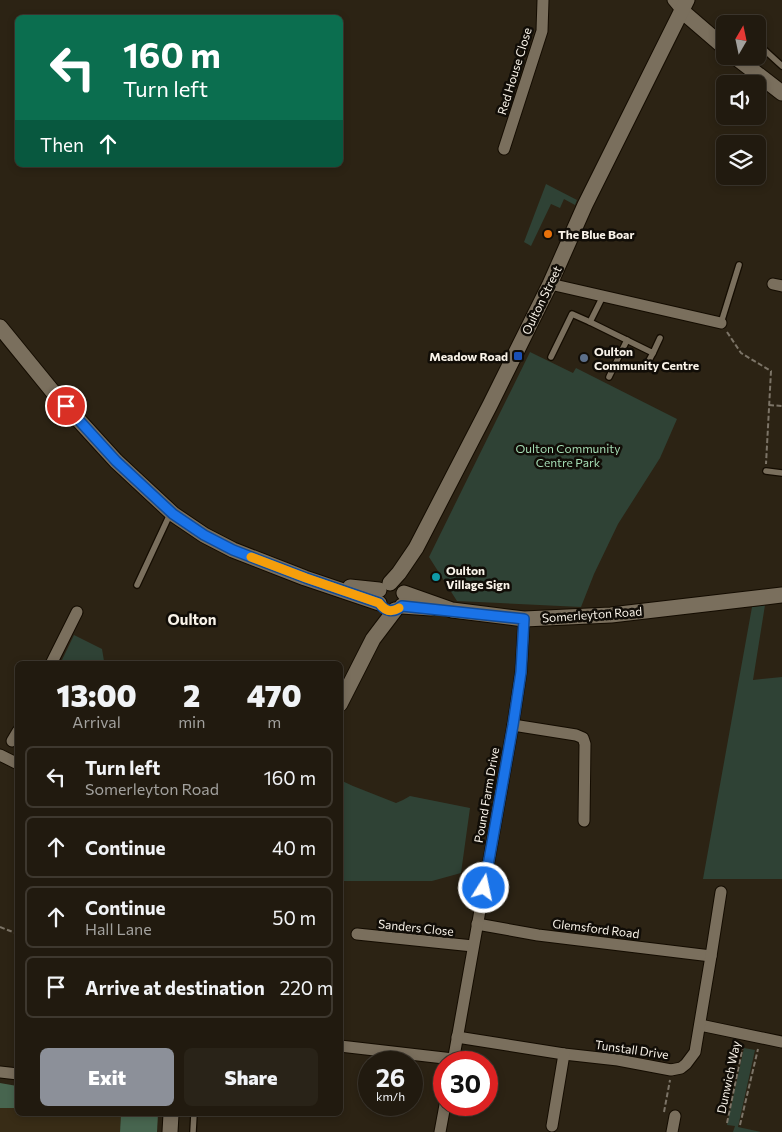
<!DOCTYPE html>
<style>
body{margin:0;font-family:Commissioner,sans-serif;background:#292318;color:#f1f3f6;height:100vh;display:flex;flex-direction:column;font-size:19px;white-space:nowrap}
*{box-sizing:border-box;margin:0}
p{font-size:16px;color:#a2a19e}
.icon{flex:none;width:28px;height:28px;fill:none;stroke:currentColor;stroke-width:2;stroke-linecap:round;stroke-linejoin:round}
.map{position:relative;flex:1;overflow:hidden}
.panel{position:absolute;left:15px;top:661px;width:328px;height:455px;display:flex;flex-direction:column;background:#211a0f;border-radius:8px;box-shadow:0 2px 8px #0003,0 0 0 1px #3e382f}
.panel>*{flex:none}
.guide{position:absolute;left:15px;top:15px;width:328px;height:152px;border-radius:8px;box-shadow:0 2px 8px #0003,0 0 0 1px #3e382f;background:#0b6e4f;color:#fff;overflow:hidden}
.needle{width:32px;rotate:9deg}
.tools{position:absolute;left:716px;top:15px;display:grid;gap:10px}
.tools a{display:grid;place-items:center;width:50px;height:50px;border-radius:8px;background:#211a0f;box-shadow:0 2px 8px #0003,0 0 0 1px #3e382f;font-size:25px}
.speed{position:absolute;left:358px;top:1051px;display:flex;gap:10px;font-size:25px;font-weight:700;text-align:center}
.speed>*{display:grid;place-content:center;width:65px;height:65px;border-radius:50%;background:#211a0f;box-shadow:0 2px 8px #0003,0 0 0 1px #3e382f;line-height:1}
.speed small{font-size:12px;font-weight:400}
.speed .limit{border:8px solid #d22;background:#fff;color:#111}
.pin{position:absolute;display:grid;place-items:center;width:42px;height:42px;color:#fff;margin:-21px;border:2px solid #fff;border-radius:50%;box-shadow:0 1px 5px #0007}
.me{position:absolute;width:55px;margin:-28px;rotate:10deg;stroke-linejoin:round;filter:drop-shadow(0 0 4px #0008)}
.turn{display:flex;align-items:center;gap:18px;height:105px;padding:0 25px;font-size:22px}
.turn .icon{width:65px;height:65px;stroke-width:2.5}
.turn b{display:block;font-size:35px;line-height:42px}
.then{display:flex;align-items:center;height:48px;padding:0 25px;background:#0003;gap:10px;font-size:19px}
.eta{display:flex;justify-content:space-evenly;align-items:center;height:85px;text-align:center}
.eta b{font-size:30px;font-weight:800;line-height:35px}
.primary-button{display:flex;gap:10px;margin-top:auto;padding:10px 25px}
.primary-button a{flex:1;height:58px;border-radius:8px;background:#8c9099;color:#fff;font-size:20px;font-weight:800;line-height:58px;text-align:center}
.primary-button a+a{background:#292318;color:#f1f3f6}
ul{padding:0;list-style:none}
li{display:flex;align-items:center;gap:15px;height:62px;margin:0 10px 8px;padding:0 15px;border:2px solid #3e382f;border-radius:8px}
li div{flex:1}
li b{display:block;font-size:19px}
li em{font-style:normal}
.map>svg:first-child{display:block}
.built{fill:#382c16}
.green{fill:#2f4235}
.forest{fill:#47654f}
.lines{fill:none;stroke-linecap:round;stroke-linejoin:round}
.lane-casing{stroke:#140c01;stroke-width:8}
.street-casing{stroke:#140c01;stroke-width:13}
.secondary-casing{stroke:#140c01;stroke-width:17}
.path{stroke:#7c7467;stroke-width:2;stroke-dasharray:5 2.5;stroke-linecap:butt}
.lane{stroke:#7a6f5d;stroke-width:5.5}
.street{stroke:#7a6f5d;stroke-width:11}
.secondary{stroke:#7a6f5d;stroke-width:15}
.route-casing{stroke:#114b97;stroke-width:12}
.route{stroke:#1a73e8;stroke-width:9}
.slow{stroke:#f59e0b;stroke-width:9}
.food-dot{fill:#e8710a;stroke:#110d07;stroke-width:2}
.transit-dot{fill:#1a4fb4;stroke:#110d07;stroke-width:2}
.service-dot{fill:#5c6f8a;stroke:#110d07;stroke-width:2}
.culture-dot{fill:#0f9aa8;stroke:#110d07;stroke-width:2}
.labels{text-anchor:middle;dominant-baseline:central;stroke-width:5;stroke-linejoin:round;paint-order:stroke}
.street-label{font-size:12px;fill:#f9f3e9;stroke:#110d07}
.poi-label{font-size:12px;font-weight:bold;fill:#f9f3e9;stroke:#110d07;text-anchor:start}
.park-label{font-size:12px;fill:#a5ddb5;stroke:#110d07}
.quarter-label{font-size:15px;font-weight:bold;fill:#f9f3e9;stroke:#110d07}
</style>
<div class="map">
<svg width="782" height="1132" viewBox="0 0 782 1132">
<rect width="100%" height="100%" fill="#2c2314"/>
<path class="built" d="M0 1108H17L18 1114H121L120 1132H0Z"/>
<g class="green">
<path d="M546 184 577 200 575 205 564 199 560 208 551 204 531 246 524 242Z"/>
<path d="M530 352 573 373 576 368 677 419 660 458 618 524 594 574 581 607 457 601 429 557Z"/>
<path d="M765 605 753 680 782 677V879H703L752 607Z"/>
<path d="M74 635 102 649 104 661 102 664H60Z"/>
<path d="M340 780 353 786 396 803 403 800 410 796 470 808 461 873 432 881H340Z"/>
<path d="M744 1048 755 1050 738 1127 761 1132H733L735 1126 727 1125Z"/>
</g>
<g class="forest">
<path d="M0 1083 17 1086V1108H0Z"/>
<path d="M121 1114H158L157 1132H120Z"/>
</g>
<g class="lines">
<defs>
<g id="lane">
<path d="M737 21 739 24"/>
<path d="M758 44 782 66"/>
<path d="M590 322 653 353 660 338"/>
<path d="M721 323 739 265"/>
<path d="M551 357 572 314 590 322 603 296"/>
<path d="M646 366 653 353"/>
<path d="M609 377 627 340"/>
<path d="M766 471 782 473"/>
<path d="M137 585 171 512"/>
<path d="M193 1132 194 1114"/>
</g>
<g id="street">
<path d="M673 0 682 11"/>
<path d="M504 149 542 31 543 0"/>
<path d="M550 284 721 323"/>
<path d="M773 284 782 286"/>
<path d="M51 664 77 612"/>
<path d="M513 725 576 735 583 738 585 744 584 821"/>
<path d="M12 741 18 731"/>
<path d="M0 755 18 764"/>
<path d="M477 924 538 935 711 956"/>
<path d="M357 934 473 946"/>
<path d="M700 1025 782 1042"/>
<path d="M457 1037 564 1054 618 1060 671 1070 681 1068 686 1064 695 1052 711 956 721 892"/>
<path d="M340 1046 453 1059"/>
<path d="M453 1062 513 725 521 672 524 619"/>
<path d="M0 1072 18 1074"/>
<path d="M552 1126 564 1054"/>
<path d="M440 1132 445 1105"/>
<path d="M672 1132 675 1116"/>
</g>
<g id="secondary">
<path d="M682 11 725 48"/>
<path d="M734 56 782 93"/>
<path d="M0 327 53 392 116 461 173 514 204 535 233 550 305 578 379 603"/>
<path d="M390 583 399 573 416 548 490 405 550 284 585 205 687 0"/>
<path d="M350 587 379 590"/>
<path d="M404 593 452 610 524 619 611 615 782 595"/>
<path d="M402 606 431 608"/>
<path d="M340 704 373 639 395 610"/>
<path d="M170 1132 171 1114"/>
</g>
</defs>
<use href="#lane" class="lane-casing"/>
<use href="#street" class="street-casing"/>
<use href="#secondary" class="secondary-casing"/>
<g class="path">
<path d="M727 332 741 353 771 371 766 464"/>
<path d="M769 405 782 406"/>
<path d="M0 927 18 934"/>
<path d="M664 1112 670 1080"/>
<path d="M727 1123 743 1046"/>
<path d="M740 1125 758 1049"/>
</g>
<use href="#lane" class="lane"/>
<use href="#street" class="street"/>
<use href="#secondary" class="secondary"/>
</g>
<g class="lines">
<defs>
<path id="route" d="M66 406 116 461 173 514 204 535 233 550 306 578 379 603C385 612 394 613 402 606L524 619 521 672 513 725 484 888"/>
</defs>
<use href="#route" class="route-casing"/>
<use href="#route" class="route"/>
<path class="slow" d="M251 557 306 578 379 603C385 611 391 613 399 608"/>
</g>
<circle class="food-dot" cx="548" cy="234" r="5"/>
<rect class="transit-dot" x="513" y="351" width="10" height="10" rx="2.5"/>
<circle class="service-dot" cx="584" cy="358" r="5"/>
<circle class="culture-dot" cx="436" cy="577" r="5"/>
<g class="labels">
<g class="street-label">
<text transform="translate(514 71) rotate(-73)">Red House Close</text>
<text transform="translate(541 300) rotate(-64)">Oulton Street</text>
<text transform="translate(592 614) rotate(-4)">Somerleyton Road</text>
<text transform="translate(486 795) rotate(-80)">Pound Farm Drive</text>
<text transform="translate(416 927) rotate(6)">Sanders Close</text>
<text transform="translate(596 928) rotate(7)">Glemsford Road</text>
<text transform="translate(632 1049) rotate(8)">Tunstall Drive</text>
<text transform="translate(728 1077) rotate(-78)">Dunwich Way</text>
</g>
<g class="poi-label">
<text x="558" y="234">The Blue Boar</text>
<text x="594" y="351">Oulton<tspan x="594" dy="14">Community Centre</tspan></text>
<text x="508" y="356" text-anchor="end">Meadow Road</text>
<text x="446" y="570">Oulton<tspan x="446" dy="14">Village Sign</tspan></text>
</g>
<g class="park-label">
<text x="568" y="448">Oulton Community<tspan x="568" dy="14">Centre Park</tspan></text>
</g>
<g class="quarter-label">
<text x="192" y="619">Oulton</text>
</g>
</g>
</svg>
<div class="tools">
<a><svg class="needle" viewBox="-14 -14 28 28"><path d="M0-13l5 13h-10z" fill="#e53935"/><path d="M0 13l5-13h-10z" fill="#a2a19e"/></svg></a>
<a><svg class="icon" aria-label="sound" viewBox="0 0 24 24"><path d="M4 9h4l5-4v14l-5-4H4zM17 9q2 3 0 6"/></svg></a>
<a><svg class="icon" aria-label="layers" viewBox="0 0 24 24"><path d="M12 4l9 5-9 5-9-5zM3 14l9 5 9-5"/></svg></a>
</div>
<div class="speed"><div>26<small>km/h</small></div><div class="limit">30</div></div>
<div class="pin" style="left:66px;top:406px;background:#d93025"><svg class="icon" aria-label="arrive" viewBox="0 0 24 24"><path d="M6 21V4h12l-3 4 3 4H6"/></svg></div>
<svg class="me" style="left:484px;top:888px" viewBox="-20 -20 40 40"><circle r="17" fill="#1a73e8" stroke="#fff" stroke-width="3"/><path d="M0-11L8 9 0 5-8 9z" fill="#fff"/></svg>
<div class="guide">
<div class="turn"><svg class="icon" aria-label="left" viewBox="0 0 24 24"><path d="M17 20v-9H6M10 6l-5 5 5 5"/></svg><div><b>160 m</b>Turn left</div></div>
<div class="then">Then<svg class="icon" aria-label="ahead" viewBox="0 0 24 24"><path d="M12 20V5M6 11l6-6 6 6"/></svg></div>
</div>
<section class="panel">
<div class="eta">
<div><b>13:00</b><p>Arrival</p></div>
<div><b>2</b><p>min</p></div>
<div><b>470</b><p>m</p></div>
</div>
<ul>
<li><svg class="icon" aria-label="left" viewBox="0 0 24 24"><path d="M17 20v-9H6M10 6l-5 5 5 5"/></svg><div><b>Turn left</b><p>Somerleyton Road</p></div><em>160 m</em></li>
<li><svg class="icon" aria-label="ahead" viewBox="0 0 24 24"><path d="M12 20V5M6 11l6-6 6 6"/></svg><div><b>Continue</b></div><em>40 m</em></li>
<li><svg class="icon" aria-label="ahead" viewBox="0 0 24 24"><path d="M12 20V5M6 11l6-6 6 6"/></svg><div><b>Continue</b><p>Hall Lane</p></div><em>50 m</em></li>
<li><svg class="icon" aria-label="arrive" viewBox="0 0 24 24"><path d="M6 21V4h12l-3 4 3 4H6"/></svg><div><b>Arrive at destination</b></div><em>220 m</em></li>
</ul>
<div class="primary-button"><a>Exit</a><a>Share</a></div>
</section>
</div>
